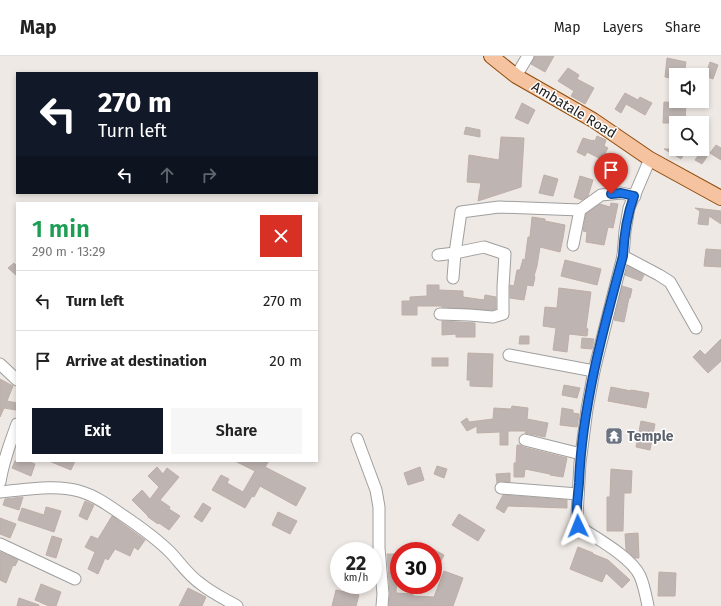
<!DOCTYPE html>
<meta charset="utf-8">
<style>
body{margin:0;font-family:"Fira Sans",sans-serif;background:#f6f6f6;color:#222;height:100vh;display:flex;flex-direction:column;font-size:15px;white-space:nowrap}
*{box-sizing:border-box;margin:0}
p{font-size:13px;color:#767676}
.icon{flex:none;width:22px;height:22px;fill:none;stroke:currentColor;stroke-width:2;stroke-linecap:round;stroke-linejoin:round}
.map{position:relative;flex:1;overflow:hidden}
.details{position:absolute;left:16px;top:146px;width:302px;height:260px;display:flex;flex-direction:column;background:#fff;border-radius:0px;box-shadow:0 2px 6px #0003}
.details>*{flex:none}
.hud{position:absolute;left:16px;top:16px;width:302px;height:122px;border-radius:0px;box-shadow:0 2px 6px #0003;background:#111827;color:#fff;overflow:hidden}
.fabs{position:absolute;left:669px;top:12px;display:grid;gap:8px}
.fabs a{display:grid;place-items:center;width:40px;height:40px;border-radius:0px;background:#fff;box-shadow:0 2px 6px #0003;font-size:20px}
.speed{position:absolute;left:330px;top:486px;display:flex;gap:8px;font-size:20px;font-weight:700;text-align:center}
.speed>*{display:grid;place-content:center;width:52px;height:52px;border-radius:50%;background:#fff;box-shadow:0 2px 6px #0003;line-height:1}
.speed small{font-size:10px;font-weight:400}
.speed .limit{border:6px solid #d22;background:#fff;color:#111}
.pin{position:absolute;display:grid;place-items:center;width:34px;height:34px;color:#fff;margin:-41px -17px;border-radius:50% 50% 50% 0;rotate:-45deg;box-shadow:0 0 4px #0007}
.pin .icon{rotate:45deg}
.me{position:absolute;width:44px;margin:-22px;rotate:358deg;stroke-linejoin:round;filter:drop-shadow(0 0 3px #0008)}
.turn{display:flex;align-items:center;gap:14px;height:84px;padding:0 16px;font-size:18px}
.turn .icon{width:52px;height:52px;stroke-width:2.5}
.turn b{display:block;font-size:28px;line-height:34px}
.lanes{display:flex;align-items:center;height:38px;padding:0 16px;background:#0003;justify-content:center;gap:20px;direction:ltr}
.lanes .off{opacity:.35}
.round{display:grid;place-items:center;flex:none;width:42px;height:42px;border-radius:0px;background:#f6f6f6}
.summary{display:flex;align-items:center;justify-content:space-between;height:68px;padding:0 16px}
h1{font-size:24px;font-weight:600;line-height:30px;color:#1e9e55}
.cta{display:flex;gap:8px;margin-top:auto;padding:8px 16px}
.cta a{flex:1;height:46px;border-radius:0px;background:#111827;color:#fff;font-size:16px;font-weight:600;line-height:46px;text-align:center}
.cta a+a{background:#f6f6f6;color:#222}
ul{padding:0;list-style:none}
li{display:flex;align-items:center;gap:12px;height:60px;padding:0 16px;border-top:1px solid #e0e0e0}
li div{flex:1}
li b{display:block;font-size:15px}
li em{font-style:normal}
header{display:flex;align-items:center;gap:24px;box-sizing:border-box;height:56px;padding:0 20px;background:#fff;border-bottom:1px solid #e0e0e0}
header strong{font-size:19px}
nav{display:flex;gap:22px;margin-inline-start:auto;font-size:14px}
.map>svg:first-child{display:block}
.building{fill:#beb4b1;stroke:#bfaea7}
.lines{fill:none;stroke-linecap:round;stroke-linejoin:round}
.minor-casing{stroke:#9f9f9f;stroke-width:13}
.major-casing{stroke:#8f4c08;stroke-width:16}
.minor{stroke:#fff;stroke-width:11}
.major{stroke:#f6c3a1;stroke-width:14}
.route-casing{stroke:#114b97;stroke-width:10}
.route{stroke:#1a73e8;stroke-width:7}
.labels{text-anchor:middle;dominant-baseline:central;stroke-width:3;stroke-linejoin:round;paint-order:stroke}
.street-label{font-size:14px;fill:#1e1e1e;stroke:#fff}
.worship-label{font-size:14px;font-weight:bold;fill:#5b616d;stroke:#fff;text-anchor:start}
</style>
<header>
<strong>Map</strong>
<nav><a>Map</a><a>Layers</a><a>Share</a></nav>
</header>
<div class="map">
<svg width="721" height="550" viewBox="0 0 721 550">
<rect width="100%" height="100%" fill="#eee9e4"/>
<g class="building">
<path d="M535 0H554L545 16 531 8Z"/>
<path d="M667 2 686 6 684 19H676V23L665 21Z"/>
<path d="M710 6 718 9 713 23 705 20Z"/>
<path d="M568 12 579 19 577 23 594 32 585 48 571 40 574 35 558 25Z"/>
<path d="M625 37 638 44 640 41 652 47 645 59 626 48 621 57 615 53Z"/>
<path d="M664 46 686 47 685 67H663Z"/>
<path d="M522 47 535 54 528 68 515 62Z"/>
<path d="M466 71 480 74V81L464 78Z"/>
<path d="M597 80 606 84 604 90 608 92 605 97 627 109 615 130 602 123 611 108 587 96 585 100 577 96 583 82 593 85V84L595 85Z"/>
<path d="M501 81 524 82 521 131 478 145 481 127 467 126 469 99 499 104Z"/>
<path d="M676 81V93H687L681 103 664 93H669Z"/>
<path d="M716 89 721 92V104L710 97Z"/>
<path d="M702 94 708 99 702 108 695 104Z"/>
<path d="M544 119 558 123 553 140 539 137Z"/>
<path d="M580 120 593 124 588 140 582 144 574 141Z"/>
<path d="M611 147 618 148 613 172 608 171 604 189 586 186 587 176 583 175 586 158 600 148 610 151Z"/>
<path d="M695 152 721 155V168L709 160 708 169 698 168 700 155Z"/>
<path d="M532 161 545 163V165L565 169 563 182 560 196 540 191 537 210 534 220 535 221 533 230 527 229 524 244 510 242V229L514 230 517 214H520L523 203 525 204 528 181H530Z"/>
<path d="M706 193 721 194V211L704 210Z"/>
<path d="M565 204 601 213 597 229 561 220Z"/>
<path d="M14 207 17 210V220L8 212Z"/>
<path d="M628 210 644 219 641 225 625 219Z"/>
<path d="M427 229H439V234L463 235V241L484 244 485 239 496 241V253L492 254 442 251 441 250H417V259H402V245H410V241L427 240Z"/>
<path d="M622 230 632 233 630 242H629L624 266 614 264Z"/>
<path d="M559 232 591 236 586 272 588 273 587 280 569 278 567 296 553 294 556 272 543 270 545 251 557 252Z"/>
<path d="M442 265 475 267V281H456V278L442 279Z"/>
<path d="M520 280H529V288H519Z"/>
<path d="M582 282 594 283 592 293 581 292Z"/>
<path d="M721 283V305L708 317 693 301 700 294 705 299Z"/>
<path d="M468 297 493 298 492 331 470 330V324H467Z"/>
<rect x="432" y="302" width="16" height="8"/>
<path d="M0 323 13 330 7 345 17 347 16 354 4 352 0 361Z"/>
<path d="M564 329 580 332 577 342 562 339Z"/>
<path d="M611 331 631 335V334L649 337 646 352 608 345Z"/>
<path d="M512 350 528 352 527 363 548 367 545 381 525 377 526 375H508V389H500V376L477 377V370L467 375 461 366 467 362 469 366 493 363 494 352 511 353Z"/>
<path d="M562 352 573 354V357L579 358 577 371 560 369Z"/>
<path d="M641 365 655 368 650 394 636 391Z"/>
<path d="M517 389H520L523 391 567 402 563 421 550 419V418L525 413 524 421H514V407H516Z"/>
<path d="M15 405H28L35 408 31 420 12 412Z"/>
<path d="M49 405H75L71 414Z"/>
<path d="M235 405H269L265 411 306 432 296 450 260 430 254 441 252 440 245 452 212 434 221 419 229 423 227 427 243 436 255 415Z"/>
<path d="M437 410 447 413 444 422 434 418Z"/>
<path d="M157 411 163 418 167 412 179 421 160 444 170 451 169 453 180 460 169 474 159 467 158 468 148 461V460L132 444 142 434 150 443 159 431 148 420Z"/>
<path d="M420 411 424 424 408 429 404 417Z"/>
<path d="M611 413 632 415 631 437H624L623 475H607V441H610Z"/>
<path d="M510 417V426L501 425 497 427 496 418Z"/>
<path d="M503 439 567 444V452L508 450 504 457 496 452Z"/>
<path d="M23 441 19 454 3 449 5 443Z"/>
<path d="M85 445 94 449 87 464 79 460Z"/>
<path d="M203 447 211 452 202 466 194 461Z"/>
<path d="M46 451 61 455 54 476 18 464 22 452 44 459Z"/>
<path d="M278 456 297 465 290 478 272 469Z"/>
<path d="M459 458 485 474 478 485 452 469Z"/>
<path d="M112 460 145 484 138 494 134 491 130 500 115 493 108 504 105 502 98 518 88 513 95 496 85 491 91 480 98 483Z"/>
<path d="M0 462 16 468 10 482 0 478Z"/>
<path d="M638 477 639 502H635L626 494 625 478Z"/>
<path d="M52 480 62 483 56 502 46 499Z"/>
<path d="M578 491 593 497V498L608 504 630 524 622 532 606 517 602 526 570 513Z"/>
<path d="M433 493 444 499 438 511 433 508Z"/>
<path d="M0 496 18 504 15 510 13 509 6 527 0 524Z"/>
<path d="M387 498H399V516H397L396 537 413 538V540L434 541 444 515 463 522 453 550H389L390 538Z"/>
<path d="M659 516 676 517 675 540H658Z"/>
<path d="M41 528 61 536 56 550H49L35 544Z"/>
<path d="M188 532 206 541 202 550H179Z"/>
<path d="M336 534 359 539 356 550H332Z"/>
<path d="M19 542 39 549V550H17Z"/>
</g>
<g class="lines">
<defs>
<g id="minor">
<path d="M516 20 528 0"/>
<path d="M573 189 580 154 601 139 621 137 635 140"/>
<path d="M438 199 455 197 484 191 505 198 503 231V258L493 261 469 259 440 258"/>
<path d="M623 200 659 219 670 226 696 272"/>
<path d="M453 222 455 197 461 156 499 151 580 154"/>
<path d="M509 299 594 315"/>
<path d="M0 308 17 324"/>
<path d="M357 383 376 434 379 451V492L383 538 382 550"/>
<path d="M525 384 581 398"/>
<path d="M0 426C3 406 10 387 17 368"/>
<path d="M501 432 578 438"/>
<path d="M0 436C25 434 55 428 79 435 94 439 108 449 121 458 139 470 156 482 171 497 181 508 189 520 201 528 212 537 225 543 237 550"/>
<path d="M0 488 75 523"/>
<path d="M648 550C646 540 644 529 640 520 632 502 598 483 581 472L579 470 577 460 580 407 587 353 594 315 608 259 623 200 625 175 629 152 650 103"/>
</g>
<path id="major" d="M491 0 516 20 593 64 650 103 721 142"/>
</defs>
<use href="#minor" class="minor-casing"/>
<use href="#major" class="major-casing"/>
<use href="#minor" class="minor"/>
<use href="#major" class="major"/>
</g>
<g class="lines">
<defs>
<path id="route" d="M578 470C575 456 578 441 579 427 582 350 603 274 623 200 624 179 627 159 634 140L621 137 611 138"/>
</defs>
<use href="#route" class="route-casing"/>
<use href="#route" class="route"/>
</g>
<defs>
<symbol id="temple-square" viewBox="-11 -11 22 22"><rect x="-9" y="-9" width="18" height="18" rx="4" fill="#6b7280" stroke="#fff"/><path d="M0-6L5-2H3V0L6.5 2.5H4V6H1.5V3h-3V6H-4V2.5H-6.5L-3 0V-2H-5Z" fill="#fff"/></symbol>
</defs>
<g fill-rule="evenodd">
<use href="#temple-square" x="604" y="370" width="20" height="20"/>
</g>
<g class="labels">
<g class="street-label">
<text transform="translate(574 54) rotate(31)">Ambatale Road</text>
</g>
<g class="worship-label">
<text x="627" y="380">Temple</text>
</g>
</g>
</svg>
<div class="fabs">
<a><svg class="icon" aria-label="sound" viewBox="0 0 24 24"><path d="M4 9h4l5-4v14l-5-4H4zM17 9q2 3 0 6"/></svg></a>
<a><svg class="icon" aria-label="search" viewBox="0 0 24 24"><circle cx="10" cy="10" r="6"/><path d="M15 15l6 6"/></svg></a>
</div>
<div class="speed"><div>22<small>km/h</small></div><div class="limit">30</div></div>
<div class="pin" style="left:611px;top:138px;background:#d93025"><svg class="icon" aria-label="arrive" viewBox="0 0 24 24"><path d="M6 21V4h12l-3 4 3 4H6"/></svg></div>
<svg class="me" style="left:578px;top:470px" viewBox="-20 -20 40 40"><path d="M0-17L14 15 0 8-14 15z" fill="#1a73e8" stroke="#fff" stroke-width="4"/></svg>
<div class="hud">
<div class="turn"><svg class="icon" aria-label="left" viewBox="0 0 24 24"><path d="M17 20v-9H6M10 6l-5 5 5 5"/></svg><div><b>270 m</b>Turn left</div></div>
<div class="lanes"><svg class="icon" aria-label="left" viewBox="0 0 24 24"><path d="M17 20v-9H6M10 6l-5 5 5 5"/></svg><svg class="icon off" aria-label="ahead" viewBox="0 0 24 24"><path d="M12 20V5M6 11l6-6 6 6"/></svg><svg class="icon off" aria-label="right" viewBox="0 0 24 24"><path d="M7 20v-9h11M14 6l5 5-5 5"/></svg></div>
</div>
<section class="details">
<div class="summary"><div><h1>1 min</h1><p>290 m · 13:29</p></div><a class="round" style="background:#d93025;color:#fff"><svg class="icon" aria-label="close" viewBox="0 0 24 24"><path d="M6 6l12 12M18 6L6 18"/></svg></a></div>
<ul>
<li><svg class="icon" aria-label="left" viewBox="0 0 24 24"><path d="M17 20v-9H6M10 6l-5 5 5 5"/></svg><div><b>Turn left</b></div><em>270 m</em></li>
<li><svg class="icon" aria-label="arrive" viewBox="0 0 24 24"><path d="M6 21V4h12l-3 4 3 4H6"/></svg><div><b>Arrive at destination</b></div><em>20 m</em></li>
</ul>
<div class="cta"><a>Exit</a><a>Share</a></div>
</section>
</div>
